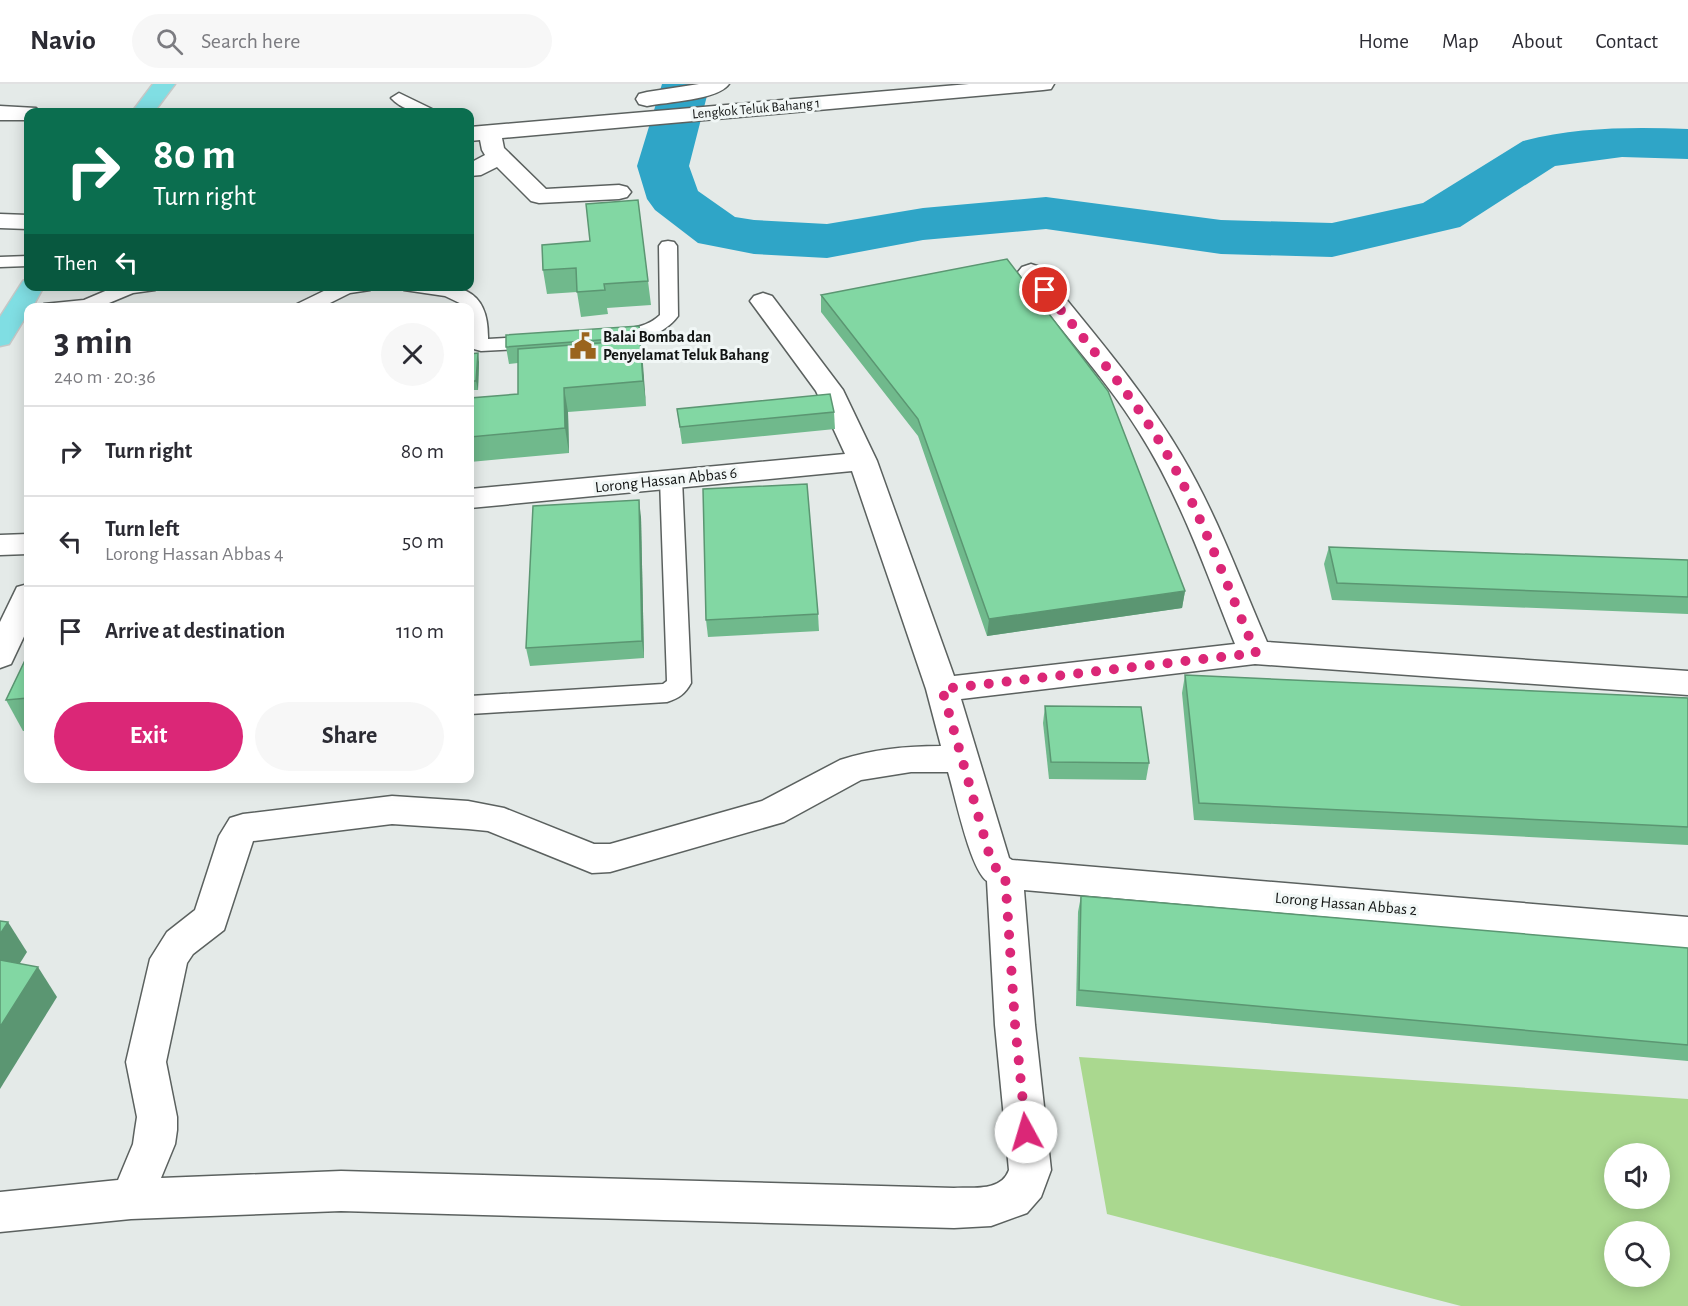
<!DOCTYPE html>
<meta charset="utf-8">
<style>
body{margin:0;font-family:"Alegreya Sans",sans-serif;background:#f7f7f7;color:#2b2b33;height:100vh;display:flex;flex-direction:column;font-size:22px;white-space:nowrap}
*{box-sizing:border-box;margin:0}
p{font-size:20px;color:#7c7c81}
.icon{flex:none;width:33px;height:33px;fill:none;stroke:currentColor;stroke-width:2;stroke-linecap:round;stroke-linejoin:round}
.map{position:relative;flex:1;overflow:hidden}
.drawer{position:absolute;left:24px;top:219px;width:450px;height:480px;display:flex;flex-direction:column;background:#fff;border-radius:12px;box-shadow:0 3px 15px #0003}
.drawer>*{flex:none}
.top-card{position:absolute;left:24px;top:24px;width:450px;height:183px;border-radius:12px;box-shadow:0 3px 15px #0003;background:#0b6e4f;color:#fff;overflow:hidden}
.fabs{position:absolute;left:1604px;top:1059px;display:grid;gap:12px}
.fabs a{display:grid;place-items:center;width:66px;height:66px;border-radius:50%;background:#fff;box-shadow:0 3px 15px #0003;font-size:30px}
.pin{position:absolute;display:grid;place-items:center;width:51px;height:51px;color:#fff;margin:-26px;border:3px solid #fff;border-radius:50%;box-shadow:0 2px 6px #0007}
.me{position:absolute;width:66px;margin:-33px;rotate:354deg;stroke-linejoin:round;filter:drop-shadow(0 0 4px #0008)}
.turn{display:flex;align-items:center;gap:21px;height:126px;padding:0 30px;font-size:27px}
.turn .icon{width:78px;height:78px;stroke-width:2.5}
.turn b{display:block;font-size:42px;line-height:51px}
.then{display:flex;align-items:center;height:57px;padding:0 30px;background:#0003;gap:12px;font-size:22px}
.round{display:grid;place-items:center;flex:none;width:63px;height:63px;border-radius:32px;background:#f7f7f7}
.summary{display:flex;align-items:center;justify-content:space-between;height:102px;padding:0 30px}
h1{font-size:36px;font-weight:700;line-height:45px}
.primary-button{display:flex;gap:12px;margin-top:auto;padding:12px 30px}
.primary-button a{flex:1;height:69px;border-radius:36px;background:#db2777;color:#fff;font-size:24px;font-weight:700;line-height:69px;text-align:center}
.primary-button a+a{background:#f7f7f7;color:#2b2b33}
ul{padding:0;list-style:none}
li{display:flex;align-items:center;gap:18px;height:90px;padding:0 30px;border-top:2px solid #e1e1e2}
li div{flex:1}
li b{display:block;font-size:22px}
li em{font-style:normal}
header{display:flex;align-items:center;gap:36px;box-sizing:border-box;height:84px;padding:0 30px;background:#fff;border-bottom:2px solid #e1e1e2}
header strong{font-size:28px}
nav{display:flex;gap:33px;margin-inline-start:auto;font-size:21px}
.search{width:420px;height:54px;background:#f7f7f7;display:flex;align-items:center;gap:15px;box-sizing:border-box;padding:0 21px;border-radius:33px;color:#7c7c81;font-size:22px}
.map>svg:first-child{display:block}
.green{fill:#aad88f;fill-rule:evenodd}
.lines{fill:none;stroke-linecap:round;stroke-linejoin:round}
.river{fill:#2fa5c7;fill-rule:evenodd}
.service-casing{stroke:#5b615f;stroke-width:3}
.minor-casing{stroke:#5b615f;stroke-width:3}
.primary-casing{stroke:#c6c7c6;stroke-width:3}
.service{fill:#fff;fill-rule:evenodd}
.minor{fill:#fff;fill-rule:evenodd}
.primary{fill:#80dee3;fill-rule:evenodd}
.wall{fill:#70b98c}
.shaded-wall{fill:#5b9672}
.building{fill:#82d7a3;stroke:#5b9672;stroke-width:1.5}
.route{stroke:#db2777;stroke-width:10;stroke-dasharray:0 18}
.labels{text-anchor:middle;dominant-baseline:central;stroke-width:6;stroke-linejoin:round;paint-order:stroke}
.far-street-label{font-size:14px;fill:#121413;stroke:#f1f7f6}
.poi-label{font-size:16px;font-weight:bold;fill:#121413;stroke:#f1f7f6;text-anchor:start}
.street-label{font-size:16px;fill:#121413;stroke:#f1f7f6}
</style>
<header>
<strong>Navio</strong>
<div class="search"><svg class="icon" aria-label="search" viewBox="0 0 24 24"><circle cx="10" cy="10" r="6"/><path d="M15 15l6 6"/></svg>Search here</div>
<nav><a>Home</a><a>Map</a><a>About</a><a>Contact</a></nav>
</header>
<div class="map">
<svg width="1688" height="1222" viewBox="0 0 1688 1222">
<rect width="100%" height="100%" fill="#e4eae8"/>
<path class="green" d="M1079 973 1688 1015V1222H1461L1107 1130ZM1614 1070H1659V1114H1614ZM1614 1148H1659V1192H1614Z"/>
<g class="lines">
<path class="river" d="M662 0H710L689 82 698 107 735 133 754 136 827 140 923 124 1046 113 1221 136 1332 139 1423 119 1523 57C1577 43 1632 43 1688 45V75L1622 73 1555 82 1460 143 1332 173 1221 170 1046 145 923 156 827 174 754 170 698 159 655 126 647 115 637 82Z"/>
<defs>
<g id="service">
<path d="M399 9 432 25 434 28C419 30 402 26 391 14Z"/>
<path d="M668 157 674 158 677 162 678 232C663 253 626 263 601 257L598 253 601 249C622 244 643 247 660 231L659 162 662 158Z"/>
<path d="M28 172V182L0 183V173Z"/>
<path d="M117 202H157L155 206 133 209 97 224H42L44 220 84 216Z"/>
<path d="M334 202H372L370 206 350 209 320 224H295L297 220Z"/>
<path d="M402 202C448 202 489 194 488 255L537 252 544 254 547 258 544 262 537 264 481 267 474 265 470 260V224L445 212 404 206Z"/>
<path d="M671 388 678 390 682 395 691 599C685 610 679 614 667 618L470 630V612L663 600 667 597 660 395 664 390Z"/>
</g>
<g id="minor">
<path d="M699 0H729C718 16 666 18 647 22L639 20 636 15 639 10 647 8Z"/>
<path d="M969 0H1054L1051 5 1043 6 502 54 504 64 546 105 619 101 627 103 631 108 627 113 619 115 539 119 531 117 497 83 481 91 470 92V79L485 71 482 66 480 56 470 57V43Z"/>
<path d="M0 22 36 24 39 28H28V36H0Z"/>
<path d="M0 130 28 131V145L0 144Z"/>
<path d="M1031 180 1040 183C1089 244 1142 304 1182 372 1217 431 1240 496 1267 558L1688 587V611L1255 580 961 615 1009 774 1012 776 1688 833V865L1024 806 1035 941 1051 1086 1041 1113 1027 1129 991 1142 954 1144 341 1127 131 1135 0 1148V1108L118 1096 133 1060 135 1046 137 1033 126 978 150 875 167 848 195 826 219 752 230 734 243 730 392 712 468 717 504 724 594 760H610L762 717 840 676C873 665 906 662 941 662L926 605 852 387 470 424V405L845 370 816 307 750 217 754 212 763 209 772 212 843 306 877 377 954 592 1235 560C1206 488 1181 414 1139 348 1104 291 1056 243 1018 188L1022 183ZM911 688H948C955 711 970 785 987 797L995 941 1009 1086C1001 1108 973 1103 954 1104L341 1087 161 1094 175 1060 177 1046V1033L166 978 187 879 193 870 224 846 253 757 392 740 468 745 488 747 592 789 610 788 784 738 861 696Z"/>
<path d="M28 450V470L0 471V451Z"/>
<path d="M28 500V544L11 580 0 584V538L17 503Z"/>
</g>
<g id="primary">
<path d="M153 0H175L154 28H132Z"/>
<path d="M28 195V202H44L32 224H28V229L9 260 0 262V233L23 197Z"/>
</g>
</defs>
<use href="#service" class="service-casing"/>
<use href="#minor" class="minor-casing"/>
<use href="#primary" class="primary-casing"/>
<use href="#service" class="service"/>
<use href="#minor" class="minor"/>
<use href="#primary" class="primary"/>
</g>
<g class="wall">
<path d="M542 161 648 197 651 221 607 224 608 230 581 233 577 208 547 210 543 186Z"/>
<path d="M821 211 1185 507 1182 524 987 552 918 352 821 228Z"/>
<path d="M639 242 646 322 568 328 569 369 470 378V314L518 310V279L509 280 506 263Z"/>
<path d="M470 270 479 278 478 306H470Z"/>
<path d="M677 325 834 328 835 345 682 360Z"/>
<path d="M641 433 644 574 530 582 526 564Z"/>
<path d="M1329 463 1688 476V530L1332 516 1324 480Z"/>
<path d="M818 530 819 547 708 553 706 536Z"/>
<path d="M28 570V647H23L6 616Z"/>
<path d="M1185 591 1688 614V761L1194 736 1182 609Z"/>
<path d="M1045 622 1149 679 1146 696 1049 695 1043 639Z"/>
<path d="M1081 812 1688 864V977L1076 922 1078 828Z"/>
</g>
<g class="shaded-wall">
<path d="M640 256 643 280 646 322 643 297Z"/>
<path d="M478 269 479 278 478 306 476 297Z"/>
<path d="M564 304 568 328 569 369 565 344Z"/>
<path d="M639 416 641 433 644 574 642 557Z"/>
<path d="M1185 507 1182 524 987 552 989 535Z"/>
<path d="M8 838 27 868 5 903 0 896V850Z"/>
<path d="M38 883 57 913 0 1005V943Z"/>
</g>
<g class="building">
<path d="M638 116 648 197 604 200 605 206 577 208 576 184 543 186 542 161 590 157 586 120Z"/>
<path d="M1007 175 1108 307 1185 507 989 535 918 335 821 211Z"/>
<path d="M639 242 640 253 506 263V251Z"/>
<path d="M640 256 643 297 564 304 565 344 470 353V314L518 310V265Z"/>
<path d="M478 269 476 297H470V270Z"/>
<path d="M830 310 834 328 680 343 677 325Z"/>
<path d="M807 400 818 530 706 536 703 405Z"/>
<path d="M639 416 642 557 526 564 533 422Z"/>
<path d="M1329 463 1688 476V513L1337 499Z"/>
<path d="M28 570V614L6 616Z"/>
<path d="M1185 591 1688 614V743L1199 719Z"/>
<path d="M1045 622 1141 623 1149 679 1051 678Z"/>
<path d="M1081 812 1688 864V961L1079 906Z"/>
<path d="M0 837 8 838 0 850Z"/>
<path d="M0 876 38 883 0 943Z"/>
</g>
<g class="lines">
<path class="route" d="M1026 1048 1015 940 1005 790 996 784 990 773 942 605 1256 569C1228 505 1202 431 1168 372 1134 312 1087 260 1045 206"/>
</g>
<defs>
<symbol id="civic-bare" viewBox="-9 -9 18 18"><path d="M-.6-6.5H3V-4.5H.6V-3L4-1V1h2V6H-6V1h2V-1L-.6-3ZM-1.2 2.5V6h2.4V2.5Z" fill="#9a641d" stroke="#f1f7f6" stroke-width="2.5" paint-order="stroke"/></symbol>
</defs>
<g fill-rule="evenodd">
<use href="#civic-bare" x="564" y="243" width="38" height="38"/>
</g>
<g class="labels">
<g class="far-street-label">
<text transform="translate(756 25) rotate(-5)">Lengkok Teluk Bahang 1</text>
</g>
<g class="poi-label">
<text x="603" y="253">Balai Bomba dan<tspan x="603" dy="18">Penyelamat Teluk Bahang</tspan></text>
</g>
<g class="street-label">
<text transform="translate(666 396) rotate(-6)">Lorong Hassan Abbas 6</text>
<text transform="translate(1346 820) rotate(5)">Lorong Hassan Abbas 2</text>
</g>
</g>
</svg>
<div class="fabs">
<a><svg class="icon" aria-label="sound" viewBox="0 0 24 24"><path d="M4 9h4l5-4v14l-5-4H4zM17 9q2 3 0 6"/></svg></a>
<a><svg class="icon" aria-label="search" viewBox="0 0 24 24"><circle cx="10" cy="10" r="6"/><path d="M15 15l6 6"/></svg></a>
</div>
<div class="pin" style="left:1045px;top:206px;background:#d93025"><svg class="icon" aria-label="arrive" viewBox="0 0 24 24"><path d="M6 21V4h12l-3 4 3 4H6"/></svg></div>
<svg class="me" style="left:1026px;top:1048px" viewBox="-20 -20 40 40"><circle r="19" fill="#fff"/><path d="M0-13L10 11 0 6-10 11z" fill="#db2777"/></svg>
<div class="top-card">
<div class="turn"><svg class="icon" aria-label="right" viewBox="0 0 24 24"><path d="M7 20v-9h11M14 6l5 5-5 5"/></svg><div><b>80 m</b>Turn right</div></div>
<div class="then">Then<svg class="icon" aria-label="left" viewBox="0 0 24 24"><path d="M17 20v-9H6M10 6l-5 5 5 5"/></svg></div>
</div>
<section class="drawer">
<div class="summary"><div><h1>3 min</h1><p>240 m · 20:36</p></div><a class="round"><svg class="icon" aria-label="close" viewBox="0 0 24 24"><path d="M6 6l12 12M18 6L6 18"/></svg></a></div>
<ul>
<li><svg class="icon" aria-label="right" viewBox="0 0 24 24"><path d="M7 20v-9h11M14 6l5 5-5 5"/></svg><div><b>Turn right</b></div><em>80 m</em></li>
<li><svg class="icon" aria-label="left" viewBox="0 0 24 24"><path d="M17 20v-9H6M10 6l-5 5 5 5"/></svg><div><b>Turn left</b><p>Lorong Hassan Abbas 4</p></div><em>50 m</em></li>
<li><svg class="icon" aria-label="arrive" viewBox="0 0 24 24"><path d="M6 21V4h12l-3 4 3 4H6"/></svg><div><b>Arrive at destination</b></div><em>110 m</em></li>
</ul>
<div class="primary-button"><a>Exit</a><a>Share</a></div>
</section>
</div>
